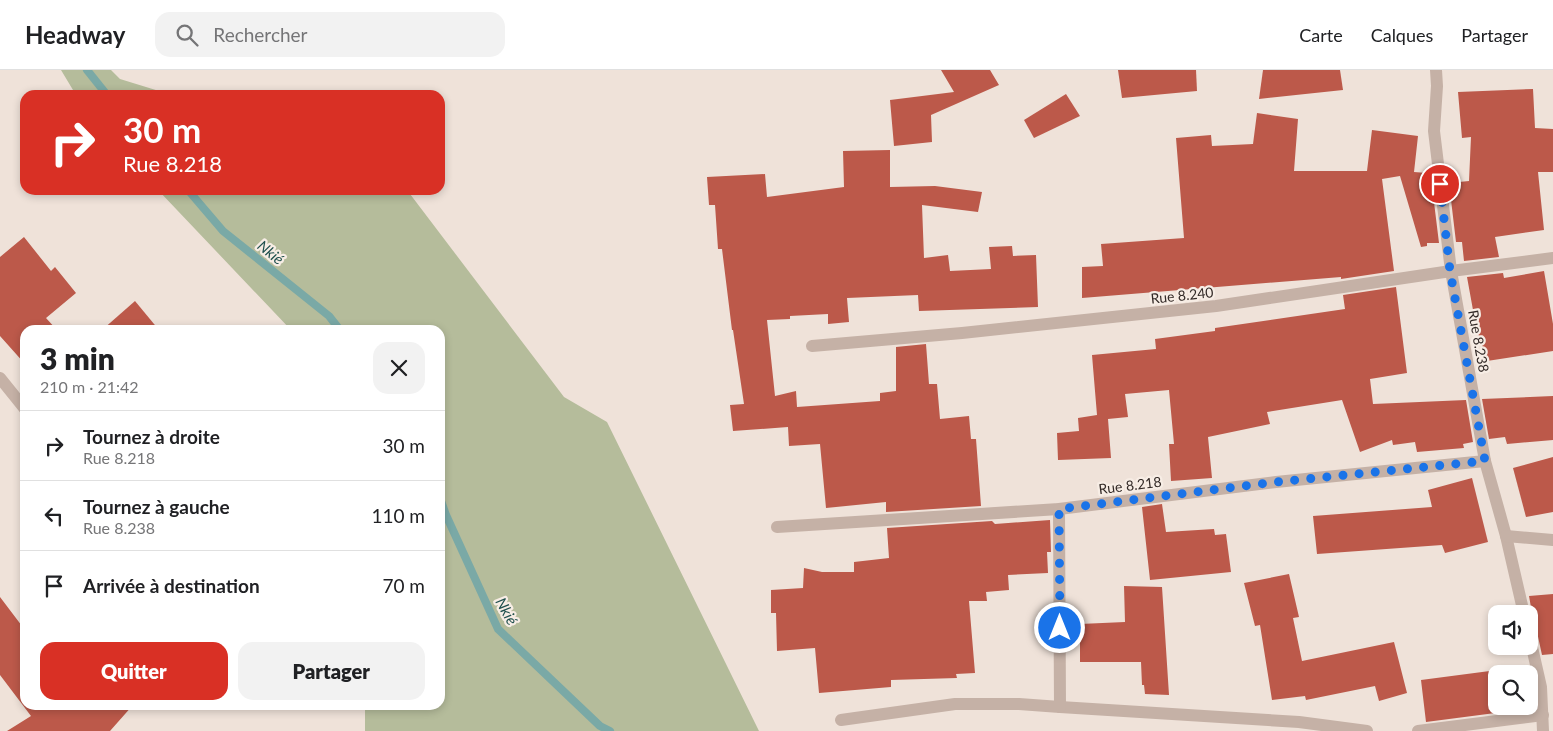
<!DOCTYPE html>
<html lang="fr">
<meta charset="utf-8">
<style>
body{margin:0;font-family:Lato,sans-serif;background:#f2f2f2;color:#202124;height:100vh;display:flex;flex-direction:column;font-size:19px;white-space:nowrap}
*{box-sizing:border-box;margin:0}
p{font-size:16px;color:#757577}
.icon{flex:none;width:28px;height:28px;fill:none;stroke:currentColor;stroke-width:2;stroke-linecap:round;stroke-linejoin:round}
.map{position:relative;flex:1;overflow:hidden}
.panel{position:absolute;left:20px;top:255px;width:425px;height:385px;display:flex;flex-direction:column;background:#fff;border-radius:15px;box-shadow:0 2px 8px #0003}
.panel>*{flex:none}
.top-card{position:absolute;left:20px;top:20px;width:425px;height:105px;border-radius:15px;box-shadow:0 2px 8px #0003;background:#d93025;color:#fff;overflow:hidden}
.fabs{position:absolute;left:1488px;top:535px;display:grid;gap:10px}
.fabs a{display:grid;place-items:center;width:50px;height:50px;border-radius:10px;background:#fff;box-shadow:0 2px 8px #0003;font-size:25px}
.pin{position:absolute;display:grid;place-items:center;width:42px;height:42px;color:#fff;margin:-21px;border:2px solid #fff;border-radius:50%;box-shadow:0 1px 5px #0007}
.me{position:absolute;width:55px;margin:-28px;rotate:0deg;stroke-linejoin:round;filter:drop-shadow(0 0 4px #0008)}
.turn{display:flex;align-items:center;gap:18px;height:105px;padding:0 20px;font-size:22px}
.turn .icon{width:65px;height:65px;stroke-width:2.5}
.turn b{display:block;font-size:35px;line-height:42px}
.round{display:grid;place-items:center;flex:none;width:52px;height:52px;border-radius:15px;background:#f2f2f2}
.headline{display:flex;align-items:center;justify-content:space-between;height:85px;padding:0 20px}
h1{font-size:30px;font-weight:800;line-height:38px}
.button{display:flex;gap:10px;margin-top:auto;padding:10px 20px}
.button a{flex:1;height:58px;border-radius:15px;background:#d93025;color:#fff;font-size:20px;font-weight:800;line-height:58px;text-align:center}
.button a+a{background:#f2f2f2;color:#202124}
ul{padding:0;list-style:none}
li{display:flex;align-items:center;gap:15px;height:70px;padding:0 20px;border-top:1px solid #e0e0e0}
li div{flex:1}
li b{display:block;font-size:19px}
li em{font-style:normal}
header{display:flex;align-items:center;gap:30px;box-sizing:border-box;height:70px;padding:0 25px;background:#fff;border-bottom:1px solid #e0e0e0}
header strong{font-size:24px}
nav{display:flex;gap:28px;margin-inline-start:auto;font-size:18px}
.search{width:350px;height:45px;background:#f2f2f2;display:flex;align-items:center;gap:12px;box-sizing:border-box;padding:0 18px;border-radius:15px;color:#757577;font-size:19px}
.map>svg:first-child{display:block}
.green{fill:#b5bc9b}
.lines{fill:none;stroke-linecap:round;stroke-linejoin:round}
.stream{stroke:#7aa9a6;stroke-width:8}
.building{fill:#bc594a}
.minor{stroke:#c5b1a6;stroke-width:12}
.route{stroke:#1a73e8;stroke-width:9;stroke-dasharray:0 16.2}
.labels{text-anchor:middle;dominant-baseline:central;stroke-width:4.5;stroke-linejoin:round;paint-order:stroke}
.street-label{font-size:14px;fill:#322926;stroke:#f7ede5}
.water-label{font-size:15px;font-style:italic;fill:#20504e;stroke:#f7ede5}
</style>
<header>
<strong>Headway</strong>
<div class="search"><svg class="icon" aria-label="search" viewBox="0 0 24 24"><circle cx="10" cy="10" r="6"/><path d="M15 15l6 6"/></svg>Rechercher</div>
<nav><a>Carte</a><a>Calques</a><a>Partager</a></nav>
</header>
<div class="map">
<svg width="1553" height="661" viewBox="0 0 1553 661">
<rect width="100%" height="100%" fill="#efe2d9"/>
<g class="green">
<path d="M61 0H111L120 9 172 25H76Z"/>
<path d="M158 120H407L564 327 607 352 759 661H365V635H440V260H291Z"/>
</g>
<g class="lines">
<g class="stream">
<path d="M87 0 107 25"/>
<path d="M188 120 223 161 329 246 340 260"/>
<path d="M440 428 446 445 498 559 600 656 610 661"/>
</g>
</g>
<g class="building">
<path d="M941 0H990L999 15 931 45 932 72 894 76 890 30 954 22Z"/>
<path d="M1118 0H1196L1197 21 1122 28Z"/>
<path d="M1263 0H1340L1343 20 1259 29Z"/>
<path d="M1533 19 1535 58 1553 59V102H1538L1544 160 1495 167 1499 187 1464 191 1462 172H1456L1449 113 1469 111 1471 67 1462 68 1458 22Z"/>
<path d="M1066 24 1080 46 1034 68 1024 50Z"/>
<path d="M1257 43 1298 49 1294 101H1367L1372 60 1418 66 1414 102 1427 103V116H1432L1439 173H1427V176L1421 177 1400 106 1382 109 1394 201 1341 209V207L1082 228V197L1103 196 1101 174 1184 168 1176 68 1211 65 1212 76 1253 74Z"/>
<path d="M890 80V117L935 116 982 122 978 142 922 135 924 188 948 185 950 201 991 199 989 177 1012 176 1013 186 1036 185 1038 237 919 241 918 225 847 228 849 252 828 254V244L790 246V249L767 250 775 326 796 321 797 337 880 331V323L896 321V277L926 274 929 314H937L940 349 969 346 971 369H976L981 436 886 442V432L826 438 820 374 789 376 788 357 733 361 730 335 744 334 733 260H732L722 179H718L715 135H709L707 107 765 104 767 127 844 117 843 81Z"/>
<path d="M24 167 51 201 55 197 76 223 46 248 57 260H25V294L0 266V187Z"/>
<path d="M1544 201 1553 254V281L1487 291 1471 241 1473 240 1467 207 1503 203 1504 208Z"/>
<path d="M1396 217 1407 303 1370 309 1373 334 1466 330 1473 372 1463 374 1464 378 1417 382 1415 372 1393 375 1392 370 1360 382 1342 330 1267 342 1270 354 1208 367 1212 408 1171 411 1169 374H1174L1169 320 1125 324 1128 347 1108 349 1111 388 1058 390 1057 363 1079 361 1078 348 1097 345 1092 285 1156 279 1155 269 1215 261V258L1345 239 1343 225Z"/>
<path d="M135 231 159 260H102Z"/>
<path d="M1553 326V370L1507 374 1505 367 1489 369 1482 329Z"/>
<path d="M1553 387V442L1526 447 1513 398Z"/>
<path d="M1472 408 1488 472 1445 483 1442 475 1317 484 1313 446 1432 437 1428 420Z"/>
<path d="M1162 434 1166 462 1214 459 1215 465 1226 464 1231 502 1150 510 1142 437Z"/>
<path d="M1050 450 1051 482H1047L1048 503 1008 505 1009 520 986 522 987 531H969L975 603 956 604 957 608 891 610V617L819 623 815 578 777 581 776 543H771V520L803 518 804 498 822 502H854V492L889 488 887 458 992 451 995 454Z"/>
<path d="M1289 504 1299 547 1293 548 1302 591 1394 572 1407 623 1379 631 1375 616 1306 630 1305 626 1272 630 1260 555 1255 556 1244 513Z"/>
<path d="M1124 516 1162 517 1169 625 1145 624 1144 615H1142L1141 592H1080V554L1125 552Z"/>
<path d="M1553 524V584L1542 585 1537 562 1535 558 1529 556V550L1532 547V543L1529 526Z"/>
<path d="M0 527 25 560V635H133L110 661H7L31 646 0 605Z"/>
<path d="M1527 596 1528 604H1496V636H1529V606L1533 638 1426 652 1421 610Z"/>
</g>
<g class="lines">
<g class="minor">
<path d="M1436 0 1437 16 1434 61 1451 201 1485 391 1506 466 1524 544"/>
<path d="M812 276 962 263 1216 236 1451 201 1553 188"/>
<path d="M0 308 25 339"/>
<path d="M777 457 1059 439 1276 412 1485 391"/>
<path d="M1506 466 1553 470"/>
<path d="M1529 564 1541 617 1543 661"/>
<path d="M1060 637 1299 652 1367 661"/>
<path d="M841 650 955 634H1019L1060 637 1059 439"/>
<path d="M1418 661 1543 645"/>
</g>
</g>
<g class="lines">
<path class="route" d="M1060 558 1059 439 1276 412 1485 391 1450 201 1440 114"/>
</g>
<g class="labels">
<g class="street-label">
<text transform="translate(1182 225) rotate(-6)">Rue 8.240</text>
<text transform="translate(1479 271) rotate(80)">Rue 8.238</text>
<text transform="translate(1130 415) rotate(-7)">Rue 8.218</text>
</g>
<g class="water-label">
<text transform="translate(271 182) rotate(39)">Nkié</text>
<text transform="translate(507 541) rotate(61)">Nkié</text>
</g>
</g>
</svg>
<div class="fabs">
<a><svg class="icon" aria-label="sound" viewBox="0 0 24 24"><path d="M4 9h4l5-4v14l-5-4H4zM17 9q2 3 0 6"/></svg></a>
<a><svg class="icon" aria-label="search" viewBox="0 0 24 24"><circle cx="10" cy="10" r="6"/><path d="M15 15l6 6"/></svg></a>
</div>
<div class="pin" style="left:1440px;top:114px;background:#d93025"><svg class="icon" aria-label="arrive" viewBox="0 0 24 24"><path d="M6 21V4h12l-3 4 3 4H6"/></svg></div>
<svg class="me" style="left:1060px;top:558px" viewBox="-20 -20 40 40"><circle r="17" fill="#1a73e8" stroke="#fff" stroke-width="3"/><path d="M0-11L8 9 0 5-8 9z" fill="#fff"/></svg>
<div class="top-card">
<div class="turn"><svg class="icon" aria-label="right" viewBox="0 0 24 24"><path d="M7 20v-9h11M14 6l5 5-5 5"/></svg><div><b>30 m</b>Rue 8.218</div></div>
</div>
<section class="panel">
<div class="headline"><div><h1>3 min</h1><p>210 m · 21:42</p></div><a class="round"><svg class="icon" aria-label="close" viewBox="0 0 24 24"><path d="M6 6l12 12M18 6L6 18"/></svg></a></div>
<ul>
<li><svg class="icon" aria-label="right" viewBox="0 0 24 24"><path d="M7 20v-9h11M14 6l5 5-5 5"/></svg><div><b>Tournez à droite</b><p>Rue 8.218</p></div><em>30 m</em></li>
<li><svg class="icon" aria-label="left" viewBox="0 0 24 24"><path d="M17 20v-9H6M10 6l-5 5 5 5"/></svg><div><b>Tournez à gauche</b><p>Rue 8.238</p></div><em>110 m</em></li>
<li><svg class="icon" aria-label="arrive" viewBox="0 0 24 24"><path d="M6 21V4h12l-3 4 3 4H6"/></svg><div><b>Arrivée à destination</b></div><em>70 m</em></li>
</ul>
<div class="button"><a>Quitter</a><a>Partager</a></div>
</section>
</div>
